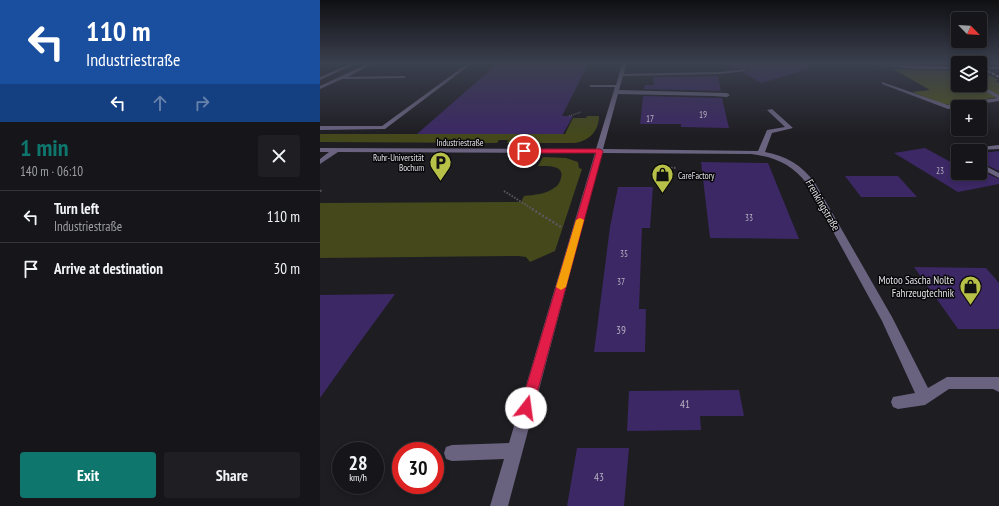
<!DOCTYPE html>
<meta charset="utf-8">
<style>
body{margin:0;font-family:"PT Sans Narrow",sans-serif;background:#1f1f23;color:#f1f3f6;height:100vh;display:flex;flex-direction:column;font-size:15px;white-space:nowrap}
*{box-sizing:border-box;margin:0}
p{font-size:13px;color:#9e9fa2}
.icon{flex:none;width:22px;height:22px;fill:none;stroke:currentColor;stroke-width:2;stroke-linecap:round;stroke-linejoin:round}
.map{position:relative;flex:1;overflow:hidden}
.panel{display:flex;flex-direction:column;background:#16161a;width:320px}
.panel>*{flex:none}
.guide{background:#1a4fa0;color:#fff;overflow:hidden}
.needle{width:26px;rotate:115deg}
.tools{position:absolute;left:631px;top:12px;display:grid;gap:8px}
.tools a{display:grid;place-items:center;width:36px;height:36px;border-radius:4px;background:#16161a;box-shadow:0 2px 6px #0003,0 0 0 1px #353539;font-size:20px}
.speed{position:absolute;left:12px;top:442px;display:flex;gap:8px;font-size:20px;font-weight:700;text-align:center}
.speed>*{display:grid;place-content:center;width:52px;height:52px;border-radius:50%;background:#16161a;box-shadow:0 2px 6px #0003,0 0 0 1px #353539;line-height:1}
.speed small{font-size:10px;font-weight:400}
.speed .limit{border:6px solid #d22;background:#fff;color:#111}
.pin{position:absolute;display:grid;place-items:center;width:34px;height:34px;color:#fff;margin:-17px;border:2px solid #fff;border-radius:50%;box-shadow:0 1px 4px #0007}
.me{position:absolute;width:44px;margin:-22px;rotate:15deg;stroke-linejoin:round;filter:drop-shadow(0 0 3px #0008)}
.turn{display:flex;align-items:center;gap:14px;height:84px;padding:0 20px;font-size:18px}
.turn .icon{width:52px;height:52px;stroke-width:2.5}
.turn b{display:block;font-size:28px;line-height:34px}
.lanes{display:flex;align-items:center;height:38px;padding:0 20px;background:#0003;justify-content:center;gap:20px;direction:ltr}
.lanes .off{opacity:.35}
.round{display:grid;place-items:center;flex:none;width:42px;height:42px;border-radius:4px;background:#1f1f23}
.headline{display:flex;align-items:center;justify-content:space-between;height:68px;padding:0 20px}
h1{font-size:24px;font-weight:600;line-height:30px;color:#0f766e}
.primary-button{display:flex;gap:8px;margin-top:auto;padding:8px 20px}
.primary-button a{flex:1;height:46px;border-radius:4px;background:#0f766e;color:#fff;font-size:16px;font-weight:600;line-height:46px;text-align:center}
.primary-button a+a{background:#1f1f23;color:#f1f3f6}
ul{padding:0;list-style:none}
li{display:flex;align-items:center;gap:12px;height:52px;padding:0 20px;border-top:1px solid #353539}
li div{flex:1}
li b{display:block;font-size:15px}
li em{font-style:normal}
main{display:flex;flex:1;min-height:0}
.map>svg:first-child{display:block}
.green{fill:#44481b}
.forest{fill:#515519}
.building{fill:#3c2864}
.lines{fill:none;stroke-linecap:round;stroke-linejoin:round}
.path-far2{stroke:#5a595e;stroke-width:1.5;stroke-dasharray:1 1;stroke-linecap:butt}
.path-far1{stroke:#5a595e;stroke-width:2;stroke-dasharray:1.5 1.5;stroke-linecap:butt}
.path{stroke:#5a595e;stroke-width:2.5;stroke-dasharray:2 2;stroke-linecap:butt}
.minor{fill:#6a6380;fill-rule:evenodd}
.rail{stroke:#bbbabe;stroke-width:1.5;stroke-dasharray:3 1.5;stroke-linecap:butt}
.route{fill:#e11d48;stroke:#92132f}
.slow{fill:#f59e0b}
.labels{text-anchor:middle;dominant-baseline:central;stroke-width:3;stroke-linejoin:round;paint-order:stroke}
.number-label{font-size:9px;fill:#b7b1c3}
.far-street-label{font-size:9px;fill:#e0dfe3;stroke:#08070a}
.far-poi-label{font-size:9px;fill:#e0dfe3;stroke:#08070a;text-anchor:end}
.street-label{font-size:11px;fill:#e0dfe3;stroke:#08070a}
.poi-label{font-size:11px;fill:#e0dfe3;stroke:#08070a;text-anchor:end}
.near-number-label{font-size:11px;fill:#b7b1c3}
</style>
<main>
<section class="panel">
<div class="guide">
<div class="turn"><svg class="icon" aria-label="left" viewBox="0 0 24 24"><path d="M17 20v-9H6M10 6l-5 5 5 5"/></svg><div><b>110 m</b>Industriestraße</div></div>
<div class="lanes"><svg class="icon" aria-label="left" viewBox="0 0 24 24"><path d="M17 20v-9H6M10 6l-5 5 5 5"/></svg><svg class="icon off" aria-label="ahead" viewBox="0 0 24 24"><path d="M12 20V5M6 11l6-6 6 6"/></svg><svg class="icon off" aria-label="right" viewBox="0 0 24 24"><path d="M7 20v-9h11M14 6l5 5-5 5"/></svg></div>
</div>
<div class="headline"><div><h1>1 min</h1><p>140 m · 06:10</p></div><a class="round"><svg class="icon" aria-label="close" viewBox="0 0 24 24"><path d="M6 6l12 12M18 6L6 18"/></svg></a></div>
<ul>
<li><svg class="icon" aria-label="left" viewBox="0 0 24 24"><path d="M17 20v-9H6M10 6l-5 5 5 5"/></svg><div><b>Turn left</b><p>Industriestraße</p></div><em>110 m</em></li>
<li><svg class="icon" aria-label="arrive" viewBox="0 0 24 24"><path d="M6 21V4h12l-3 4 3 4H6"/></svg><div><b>Arrive at destination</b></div><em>30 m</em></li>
</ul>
<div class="primary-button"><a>Exit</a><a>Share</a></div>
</section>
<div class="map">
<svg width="679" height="506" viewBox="0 0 679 506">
<rect width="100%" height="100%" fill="#1e1d22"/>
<g class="green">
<path d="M267 116H279C279 131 269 141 255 143H187L188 140H179L177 143 0 142V134H245L253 118H266Z"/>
<path d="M223 157 246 158 258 162 259 168 262 169 235 251 210 262 206 257 198 256 0 258V203L201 202 204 196C214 195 226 194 234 188 238 186 240 182 241 178 245 165 227 166 218 166Z"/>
</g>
<path class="forest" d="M573 69 638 71V85H660V71L679 80 675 81 679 83V97L630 105 620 103 592 92 610 90Z"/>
<g class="building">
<path d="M177 64H268L242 116H253L243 134H97Z"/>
<path d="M408 64H489L490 68 442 83 424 73 428 70V68L416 69Z"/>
<path d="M398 76 401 91 324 89 325 85H334L333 77Z"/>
<path d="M323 96 402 98 409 128 361 127V124H320Z"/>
<path d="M605 148 638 166V173H650L660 178V170L679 179V184L638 192 574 153Z"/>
<path d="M679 151V171L660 162V153Z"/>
<path d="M381 162 448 163 479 239 390 238Z"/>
<path d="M525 176H578L597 197H541Z"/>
<path d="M298 187H333L330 228H322L319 309H326L325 352H274L290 227Z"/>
<path d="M594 267 666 268 679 283V329H638Z"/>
<path d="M75 294 37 346 0 398V295Z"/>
<path d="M419 390 424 416H380L381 430 307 431 309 391Z"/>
<path d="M257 448H309L304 506H247Z"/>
</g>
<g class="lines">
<path class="path-far2" d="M249 116 261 112"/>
<g class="path-far1">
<path d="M339 167 357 168"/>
<path d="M0 191 3 190"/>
<path d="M184 191 214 210"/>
</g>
<path class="path" d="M212 209 241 227"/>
<g class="minor">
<path d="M30 64H35L0 80V77Z"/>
<path d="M47 64H52L28 77 84 76 86 77 84 78 22 79 0 89V86Z"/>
<path d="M147 64H151L65 129 0 130V126H62Z"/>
<path d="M302 64H306L304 74 400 72 427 69 425 71 400 74 303 76 299 90 407 93 410 95 407 97 393 96 298 94 283 149 438 151 447 130 465 127 447 110 452 109 473 128 452 133 445 152C466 156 482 165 495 183L572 317 608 388 627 377H679V392L673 389H629L605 405 578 409 573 407 571 402 573 397 595 393 562 321 487 184C472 164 455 157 431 154L282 153 188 506H170L184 459 132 461 126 459 124 453 126 447 132 445 189 443 275 153 18 152 0 164V159L9 152H0V148L276 149 295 87H271L269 86 271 85H296Z"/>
<path d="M547 64 638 67V69H597Z"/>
<rect x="660" y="67" width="19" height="2"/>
<path d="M562 82 628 105 677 98 655 85H660L679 95V101L628 109 562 84Z"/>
<path d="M679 145V149L641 151 644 149Z"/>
<path d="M660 163 679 173V178L660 168Z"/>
</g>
<path class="rail" d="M660 67 679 77"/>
</g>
<linearGradient id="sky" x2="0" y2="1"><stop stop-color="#101013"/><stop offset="0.47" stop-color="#3b404f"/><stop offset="1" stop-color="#3b404f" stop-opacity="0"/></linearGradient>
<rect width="679" height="135" fill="url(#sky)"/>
<path class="route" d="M201 149H280L283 151 213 408 211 412 206 414 202 412 200 408 276 153H204L201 152Z"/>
<path class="slow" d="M260 218 264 220 246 287 241 290 236 287 256 220Z"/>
<defs>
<symbol id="parking-pin" viewBox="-11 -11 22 30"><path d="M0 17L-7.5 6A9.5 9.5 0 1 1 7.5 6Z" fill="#b8c147" stroke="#08070a"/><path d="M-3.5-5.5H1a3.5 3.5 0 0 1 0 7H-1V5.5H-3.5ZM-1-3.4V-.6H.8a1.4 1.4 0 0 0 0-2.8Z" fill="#111"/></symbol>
<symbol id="shop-pin" viewBox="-11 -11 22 30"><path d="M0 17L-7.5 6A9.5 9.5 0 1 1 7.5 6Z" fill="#b8c147" stroke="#08070a"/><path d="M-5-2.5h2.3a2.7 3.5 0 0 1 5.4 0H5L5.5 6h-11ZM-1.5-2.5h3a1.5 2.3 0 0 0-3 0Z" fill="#111"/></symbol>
</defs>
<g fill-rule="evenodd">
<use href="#parking-pin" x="108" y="150" width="25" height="34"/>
<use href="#shop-pin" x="330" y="162" width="25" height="34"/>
<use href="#shop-pin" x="638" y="274" width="25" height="34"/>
</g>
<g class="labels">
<g class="number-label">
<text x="383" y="114">19</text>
<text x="330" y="118">17</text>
<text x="620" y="170">23</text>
<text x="429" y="217">33</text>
<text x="304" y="253">35</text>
<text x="301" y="281">37</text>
</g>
<g class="far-street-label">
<text x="140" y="142">Industriestraße</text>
</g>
<g class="far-poi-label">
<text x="104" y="157">Ruhr-Universität<tspan x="104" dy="10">Bochum</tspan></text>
<text x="358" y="175" text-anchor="start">CareFactory</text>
</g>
<g class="street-label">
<text transform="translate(503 205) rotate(60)">Frenkingstraße</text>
</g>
<g class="poi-label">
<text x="634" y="280">Motoo Sascha Nolte<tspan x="634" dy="13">Fahrzeugtechnik</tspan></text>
</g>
<g class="near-number-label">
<text x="301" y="330">39</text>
<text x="365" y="404">41</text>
<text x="279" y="477">43</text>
</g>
</g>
</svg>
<div class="tools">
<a><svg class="needle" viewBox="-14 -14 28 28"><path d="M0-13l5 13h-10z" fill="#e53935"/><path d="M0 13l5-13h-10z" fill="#9e9fa2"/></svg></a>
<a><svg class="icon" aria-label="layers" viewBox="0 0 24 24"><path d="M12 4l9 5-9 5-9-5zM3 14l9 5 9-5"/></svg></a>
<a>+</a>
<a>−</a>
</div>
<div class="speed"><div>28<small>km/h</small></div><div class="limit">30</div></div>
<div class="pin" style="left:204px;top:151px;background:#d93025"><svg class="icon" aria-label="arrive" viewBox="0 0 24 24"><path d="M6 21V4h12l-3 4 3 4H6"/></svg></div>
<svg class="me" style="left:206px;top:408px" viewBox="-20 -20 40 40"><circle r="19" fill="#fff"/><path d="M0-13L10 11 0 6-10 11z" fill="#e11d48"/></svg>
</div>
</main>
